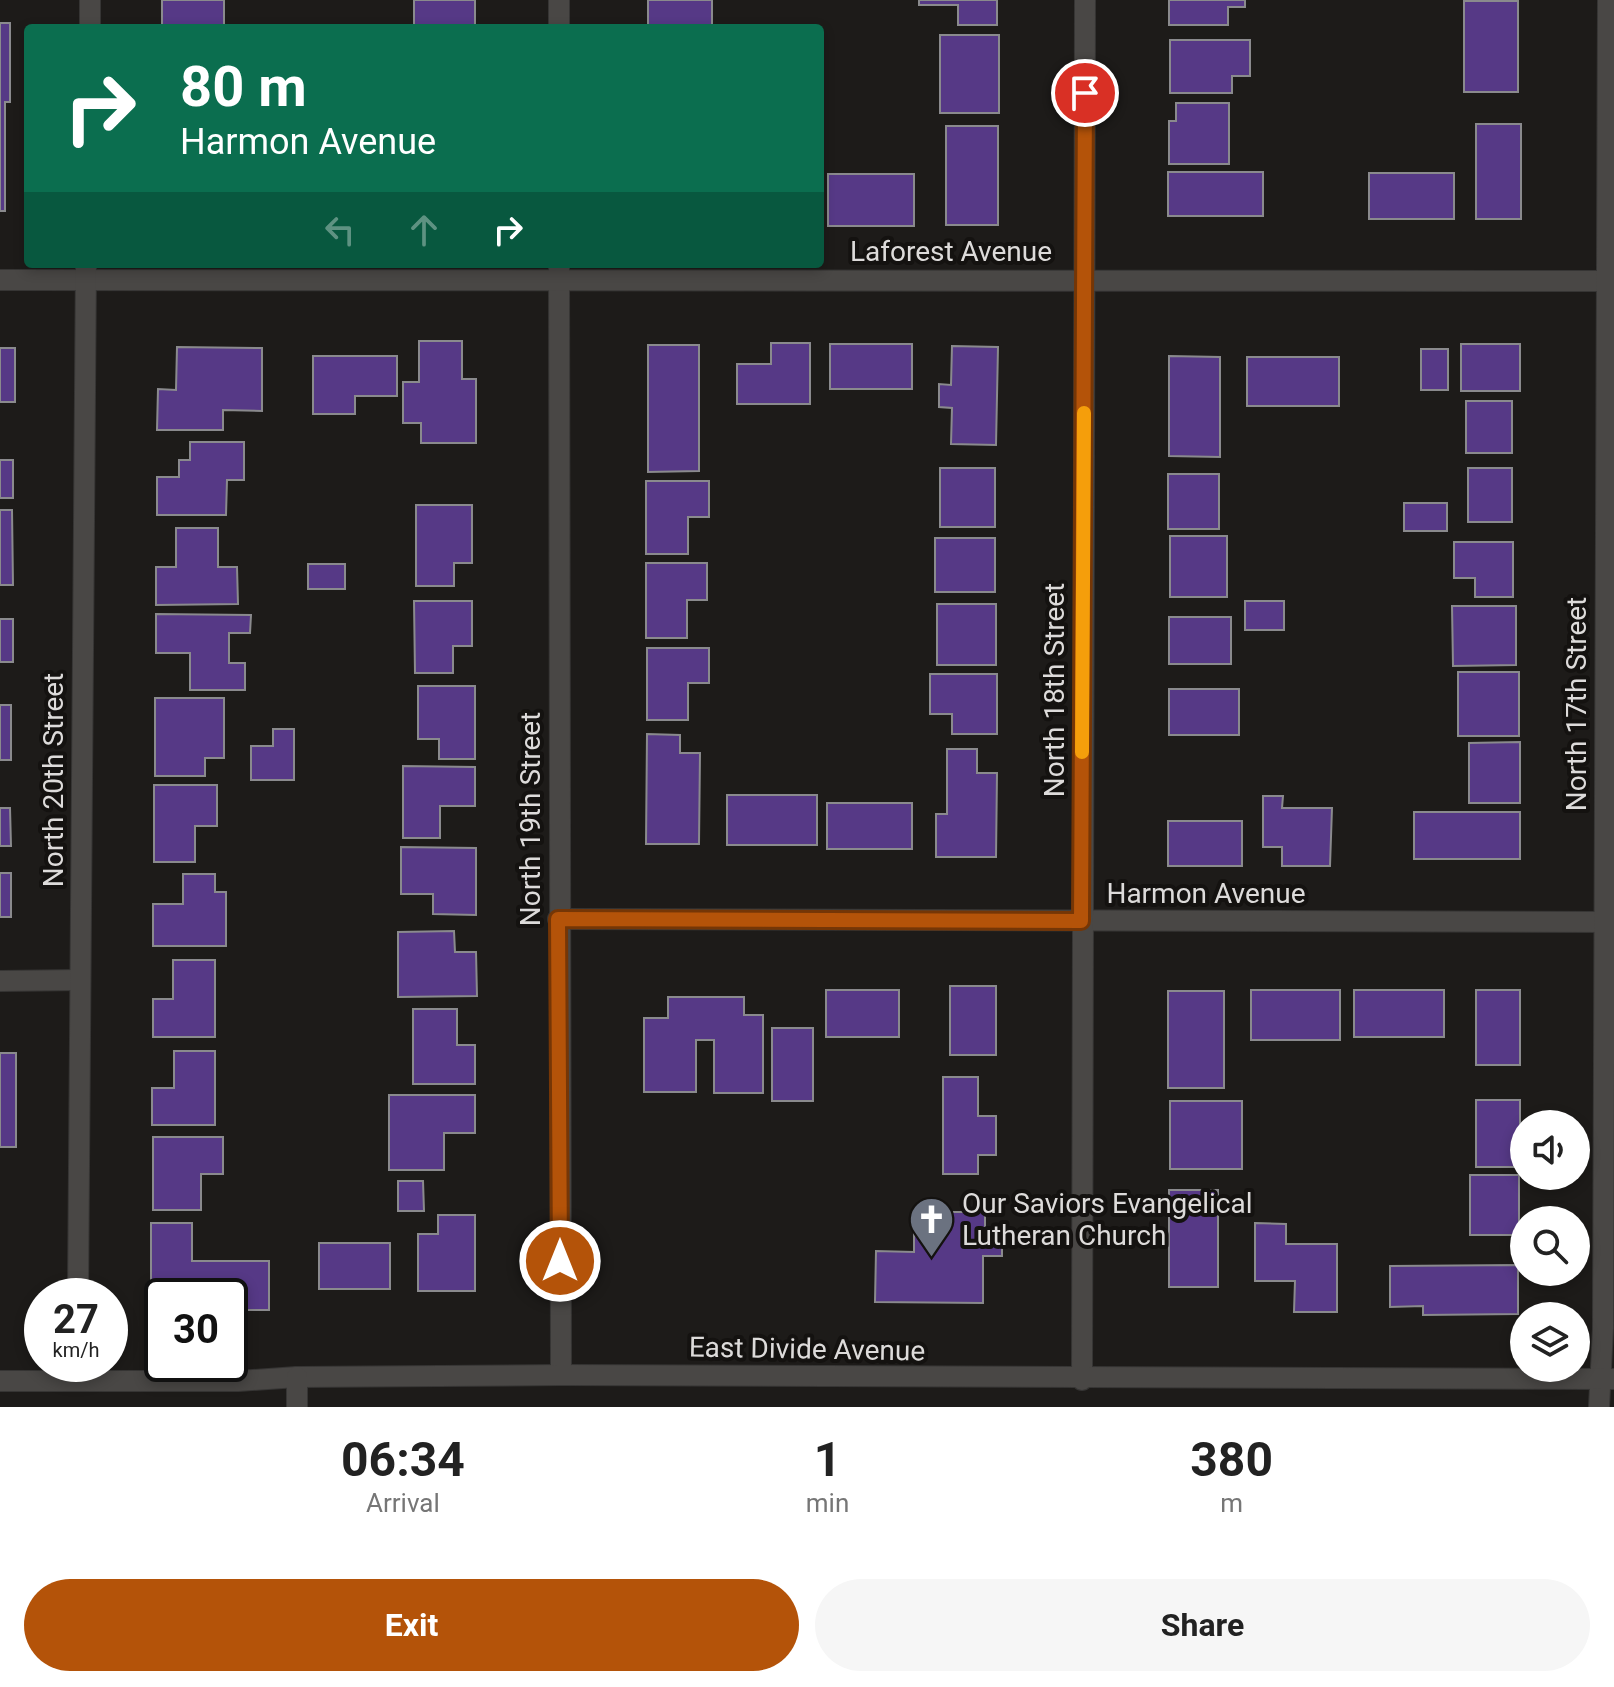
<!DOCTYPE html>
<style>
body{margin:0;font-family:Roboto,sans-serif;background:#f6f6f6;color:#222;height:100vh;display:flex;flex-direction:column;font-size:30px;white-space:nowrap}
*{box-sizing:border-box;margin:0}
p{font-size:26px;color:#767676}
.icon{flex:none;width:44px;height:44px;fill:none;stroke:currentColor;stroke-width:2;stroke-linecap:round;stroke-linejoin:round}
.map{position:relative;height:1407px;overflow:hidden}
.details{display:flex;flex-direction:column;background:#fff;flex:1}
.details>*{flex:none}
.guide{position:absolute;left:24px;top:24px;width:800px;height:244px;border-radius:8px;box-shadow:0 4px 12px #0003;background:#0b6e4f;color:#fff;overflow:hidden}
.fabs{position:absolute;left:1510px;top:1110px;display:grid;gap:16px}
.fabs a{display:grid;place-items:center;width:80px;height:80px;border-radius:50%;background:#fff;box-shadow:0 4px 12px #0003;font-size:40px}
.speed{position:absolute;left:24px;top:1278px;display:flex;gap:16px;font-size:40px;font-weight:700;text-align:center}
.speed>*{display:grid;place-content:center;width:104px;height:104px;border-radius:50%;background:#fff;box-shadow:0 4px 12px #0003;line-height:1}
.speed small{font-size:20px;font-weight:400}
.speed .limit{border:4px solid #111;border-radius:12px;background:#fff;color:#111}
.pin{position:absolute;display:grid;place-items:center;width:68px;height:68px;color:#fff;margin:-34px;border:4px solid #fff;border-radius:50%;box-shadow:0 2px 8px #0007}
.me{position:absolute;width:88px;margin:-44px;rotate:0deg;stroke-linejoin:round;filter:drop-shadow(0 0 6px #0008)}
.turn{display:flex;align-items:center;gap:28px;height:168px;padding:0 24px;font-size:36px}
.turn .icon{width:104px;height:104px;stroke-width:2.5}
.turn b{display:block;font-size:56px;line-height:68px}
.lanes{display:flex;align-items:center;height:76px;padding:0 24px;background:#0003;justify-content:center;gap:40px;direction:ltr}
.lanes .off{opacity:.35}
.eta{display:flex;justify-content:space-evenly;align-items:center;height:136px;text-align:center}
.eta b{font-size:48px;font-weight:700;line-height:56px}
.cta{display:flex;gap:16px;margin-top:auto;padding:16px 24px}
.cta a{flex:1;height:92px;border-radius:48px;background:#b45309;color:#fff;font-size:32px;font-weight:700;line-height:92px;text-align:center}
.cta a+a{background:#f6f6f6;color:#222}
.map>svg:first-child{display:block}
.building{fill:#563986;stroke:#8a8a8d;stroke-width:2}
.lines{fill:none;stroke-linecap:round;stroke-linejoin:round}
.street-casing{stroke:#363534;stroke-width:22}
.secondary-casing{stroke:#363534;stroke-width:22}
.street{stroke:#494745;stroke-width:20}
.secondary{stroke:#494745;stroke-width:20}
.route-casing{stroke:#753606;stroke-width:20}
.route{stroke:#b45309;stroke-width:14}
.slow{stroke:#f59e0b;stroke-width:14}
.labels{text-anchor:middle;dominant-baseline:central;stroke-width:8;stroke-linejoin:round;paint-order:stroke}
.street-label{font-size:28px;fill:#dddbda;stroke:#141210}
.poi-label{font-size:28px;fill:#dddbda;stroke:#141210;text-anchor:start}
</style>
<div class="map">
<svg width="1614" height="1407" viewBox="0 0 1614 1407">
<rect width="100%" height="100%" fill="#1d1b19"/>
<g class="building">
<rect x="162" y="0" width="62" height="28"/>
<rect x="414" y="0" width="61" height="28"/>
<rect x="648" y="0" width="64" height="25"/>
<path d="M919 0H997V25H958V5H919Z"/>
<path d="M1169 0H1245V7H1228V25H1169Z"/>
<rect x="1464" y="1" width="54" height="91"/>
<path d="M0 23H10V102H5V211H0Z"/>
<rect x="940" y="35" width="59" height="78"/>
<path d="M1170 40H1250V76H1232V93H1170Z"/>
<path d="M1176 103H1229V164H1169V121H1176Z"/>
<rect x="1476" y="124" width="45" height="95"/>
<rect x="946" y="126" width="52" height="99"/>
<rect x="1168" y="172" width="95" height="44"/>
<rect x="1369" y="173" width="85" height="46"/>
<rect x="828" y="174" width="86" height="52"/>
<path d="M419 341H462V379H476V443H421V423H403V382H419Z"/>
<path d="M771 343H810V404H737V364H771Z"/>
<rect x="830" y="344" width="82" height="45"/>
<rect x="1461" y="344" width="59" height="47"/>
<path d="M648 345H699V471L648 472Z"/>
<path d="M952 346 998 347 996 445 951 444 952 408 939 407V384L951 385Z"/>
<path d="M177 347 262 348V411L223 410V430H157L158 389 176 390Z"/>
<rect x="0" y="348" width="15" height="54"/>
<rect x="1421" y="349" width="27" height="41"/>
<path d="M313 356H397V396H355V414H313Z"/>
<path d="M1169 356 1220 357V457L1169 456Z"/>
<rect x="1247" y="357" width="92" height="49"/>
<rect x="1466" y="401" width="46" height="52"/>
<path d="M190 442H244V480H227L226 515H157V477H179V460H190Z"/>
<rect x="0" y="460" width="13" height="38"/>
<rect x="940" y="468" width="55" height="59"/>
<rect x="1468" y="468" width="44" height="54"/>
<rect x="1168" y="474" width="51" height="55"/>
<path d="M646 481H709V517H688V554H646Z"/>
<rect x="1404" y="503" width="43" height="28"/>
<path d="M416 505H472V563H454V586H416Z"/>
<path d="M0 510H12L13 585H0Z"/>
<path d="M176 528H218V567H237L238 604 156 605V567H176Z"/>
<rect x="1170" y="536" width="57" height="61"/>
<rect x="935" y="538" width="60" height="54"/>
<path d="M1454 542H1513V597H1475V578H1454Z"/>
<path d="M646 563H707V600H687V638H646Z"/>
<rect x="308" y="564" width="37" height="25"/>
<path d="M414 601H472V646H453V673H415Z"/>
<rect x="1245" y="601" width="39" height="29"/>
<rect x="937" y="604" width="59" height="61"/>
<path d="M1452 606H1516V665L1453 666Z"/>
<path d="M156 614 251 615 250 633H229V663H245V690H190V653H156Z"/>
<rect x="1169" y="617" width="62" height="47"/>
<rect x="0" y="619" width="13" height="43"/>
<path d="M647 648H709V683H688V720H647Z"/>
<rect x="1458" y="672" width="61" height="64"/>
<path d="M930 674H997V734H952V714H930Z"/>
<path d="M418 686H475V759H439V739H418Z"/>
<rect x="1169" y="689" width="70" height="46"/>
<path d="M155 698H224V758H205V776H155Z"/>
<rect x="0" y="705" width="11" height="55"/>
<path d="M273 729H294V780H251V746H273Z"/>
<path d="M647 734 680 735V753H700L699 844H646Z"/>
<path d="M1520 742V803H1469V743Z"/>
<path d="M947 749H977V773H997L996 857H936V814H947Z"/>
<path d="M403 766 475 767V806H440V838H403Z"/>
<path d="M154 785H217V826H195V862H154Z"/>
<rect x="727" y="795" width="90" height="50"/>
<path d="M1263 796H1283L1282 808H1332L1330 866H1282V847H1263Z"/>
<rect x="827" y="803" width="85" height="46"/>
<path d="M0 808H10L11 846H0Z"/>
<rect x="1414" y="812" width="106" height="47"/>
<rect x="1168" y="821" width="74" height="45"/>
<path d="M401 847 476 848V915L433 914V894H401Z"/>
<rect x="0" y="873" width="11" height="44"/>
<path d="M183 874H215V892H226V946H153V904H183Z"/>
<path d="M454 931 455 952H476L477 996 398 997V932Z"/>
<path d="M173 960H215V1037H153V999H173Z"/>
<rect x="950" y="986" width="46" height="69"/>
<rect x="826" y="990" width="73" height="47"/>
<rect x="1251" y="990" width="89" height="50"/>
<rect x="1354" y="990" width="90" height="47"/>
<rect x="1476" y="990" width="44" height="75"/>
<rect x="1168" y="991" width="56" height="97"/>
<path d="M668 997H744V1015H763V1093H714V1040H696V1092H644V1018H668Z"/>
<path d="M413 1009H457V1045H475V1084H413Z"/>
<rect x="772" y="1028" width="41" height="73"/>
<path d="M174 1051H215V1125H152V1088H174Z"/>
<rect x="0" y="1053" width="16" height="94"/>
<path d="M943 1077H978V1116H996V1155H978V1174H943Z"/>
<path d="M389 1095H475V1133H444V1170H389Z"/>
<rect x="1476" y="1100" width="44" height="67"/>
<rect x="1170" y="1101" width="72" height="68"/>
<path d="M153 1137H223V1174H201V1210H153Z"/>
<rect x="1470" y="1175" width="49" height="60"/>
<path d="M398 1181H423L424 1211H398Z"/>
<rect x="1169" y="1190" width="49" height="97"/>
<path d="M914 1212H985V1229H1002V1256H983V1303L875 1302 876 1251 914 1252Z"/>
<path d="M438 1215H475V1291H418V1234H438Z"/>
<path d="M151 1223H192V1261H269V1310H230V1296H162V1310H151Z"/>
<path d="M1255 1223 1286 1224V1244H1337V1312H1294L1295 1281H1255Z"/>
<rect x="319" y="1243" width="71" height="46"/>
<path d="M1518 1265V1314L1423 1315V1306L1390 1307V1266Z"/>
</g>
<g class="lines">
<defs>
<g id="street">
<path d="M90 28V0"/>
<path d="M559 28V0"/>
<path d="M559 264 561 1375"/>
<path d="M0 280 1614 281"/>
<path d="M558 919 1614 922"/>
<path d="M0 981 80 980"/>
<path d="M78 1296 86 264"/>
<path d="M1082 1380 1085 0"/>
<path d="M1599 1407 1603 1328 1608 0"/>
</g>
<g id="secondary">
<path d="M0 1381H238L297 1377 561 1375 1614 1379"/>
<path d="M297 1407V1377"/>
</g>
</defs>
<use href="#street" class="street-casing"/>
<use href="#secondary" class="secondary-casing"/>
<use href="#street" class="street"/>
<use href="#secondary" class="secondary"/>
</g>
<g class="lines">
<defs>
<path id="route" d="M560 1261 558 919 1081 921 1085 93"/>
</defs>
<use href="#route" class="route-casing"/>
<use href="#route" class="route"/>
<path class="slow" d="M1082 752 1084 413"/>
</g>
<defs>
<symbol id="church-pin" viewBox="-11 -11 22 30"><path d="M0 17L-7.5 6A9.5 9.5 0 1 1 7.5 6Z" fill="#6b7280" stroke="#141210"/><path d="M-1.2-6h2.4v3.5h3.3v2.4h-3.3V6h-2.4V-.1h-3.3v-2.4h3.3Z" fill="#fff"/></symbol>
</defs>
<g fill-rule="evenodd">
<use href="#church-pin" x="906" y="1194" width="51" height="69"/>
</g>
<g class="labels">
<g class="street-label">
<text x="951" y="251">Laforest Avenue</text>
<text transform="translate(1054 690) rotate(-90)">North 18th Street</text>
<text transform="translate(1576 704) rotate(-90)">North 17th Street</text>
<text transform="translate(53 780) rotate(-90)">North 20th Street</text>
<text transform="translate(530 819) rotate(-90)">North 19th Street</text>
<text x="1206" y="893">Harmon Avenue</text>
<text transform="translate(807 1349) rotate(1)">East Divide Avenue</text>
</g>
<g class="poi-label">
<text x="962" y="1203">Our Saviors Evangelical<tspan x="962" dy="32">Lutheran Church</tspan></text>
</g>
</g>
</svg>
<div class="fabs">
<a><svg class="icon" aria-label="sound" viewBox="0 0 24 24"><path d="M4 9h4l5-4v14l-5-4H4zM17 9q2 3 0 6"/></svg></a>
<a><svg class="icon" aria-label="search" viewBox="0 0 24 24"><circle cx="10" cy="10" r="6"/><path d="M15 15l6 6"/></svg></a>
<a><svg class="icon" aria-label="layers" viewBox="0 0 24 24"><path d="M12 4l9 5-9 5-9-5zM3 14l9 5 9-5"/></svg></a>
</div>
<div class="speed"><div>27<small>km/h</small></div><div class="limit">30</div></div>
<div class="pin" style="left:1085px;top:93px;background:#d93025"><svg class="icon" aria-label="arrive" viewBox="0 0 24 24"><path d="M6 21V4h12l-3 4 3 4H6"/></svg></div>
<svg class="me" style="left:560px;top:1261px" viewBox="-20 -20 40 40"><circle r="17" fill="#b45309" stroke="#fff" stroke-width="3"/><path d="M0-11L8 9 0 5-8 9z" fill="#fff"/></svg>
<div class="guide">
<div class="turn"><svg class="icon" aria-label="right" viewBox="0 0 24 24"><path d="M7 20v-9h11M14 6l5 5-5 5"/></svg><div><b>80 m</b>Harmon Avenue</div></div>
<div class="lanes"><svg class="icon off" aria-label="left" viewBox="0 0 24 24"><path d="M17 20v-9H6M10 6l-5 5 5 5"/></svg><svg class="icon off" aria-label="ahead" viewBox="0 0 24 24"><path d="M12 20V5M6 11l6-6 6 6"/></svg><svg class="icon" aria-label="right" viewBox="0 0 24 24"><path d="M7 20v-9h11M14 6l5 5-5 5"/></svg></div>
</div>
</div>
<section class="details">
<div class="eta">
<div><b>06:34</b><p>Arrival</p></div>
<div><b>1</b><p>min</p></div>
<div><b>380</b><p>m</p></div>
</div>
<div class="cta"><a>Exit</a><a>Share</a></div>
</section>
